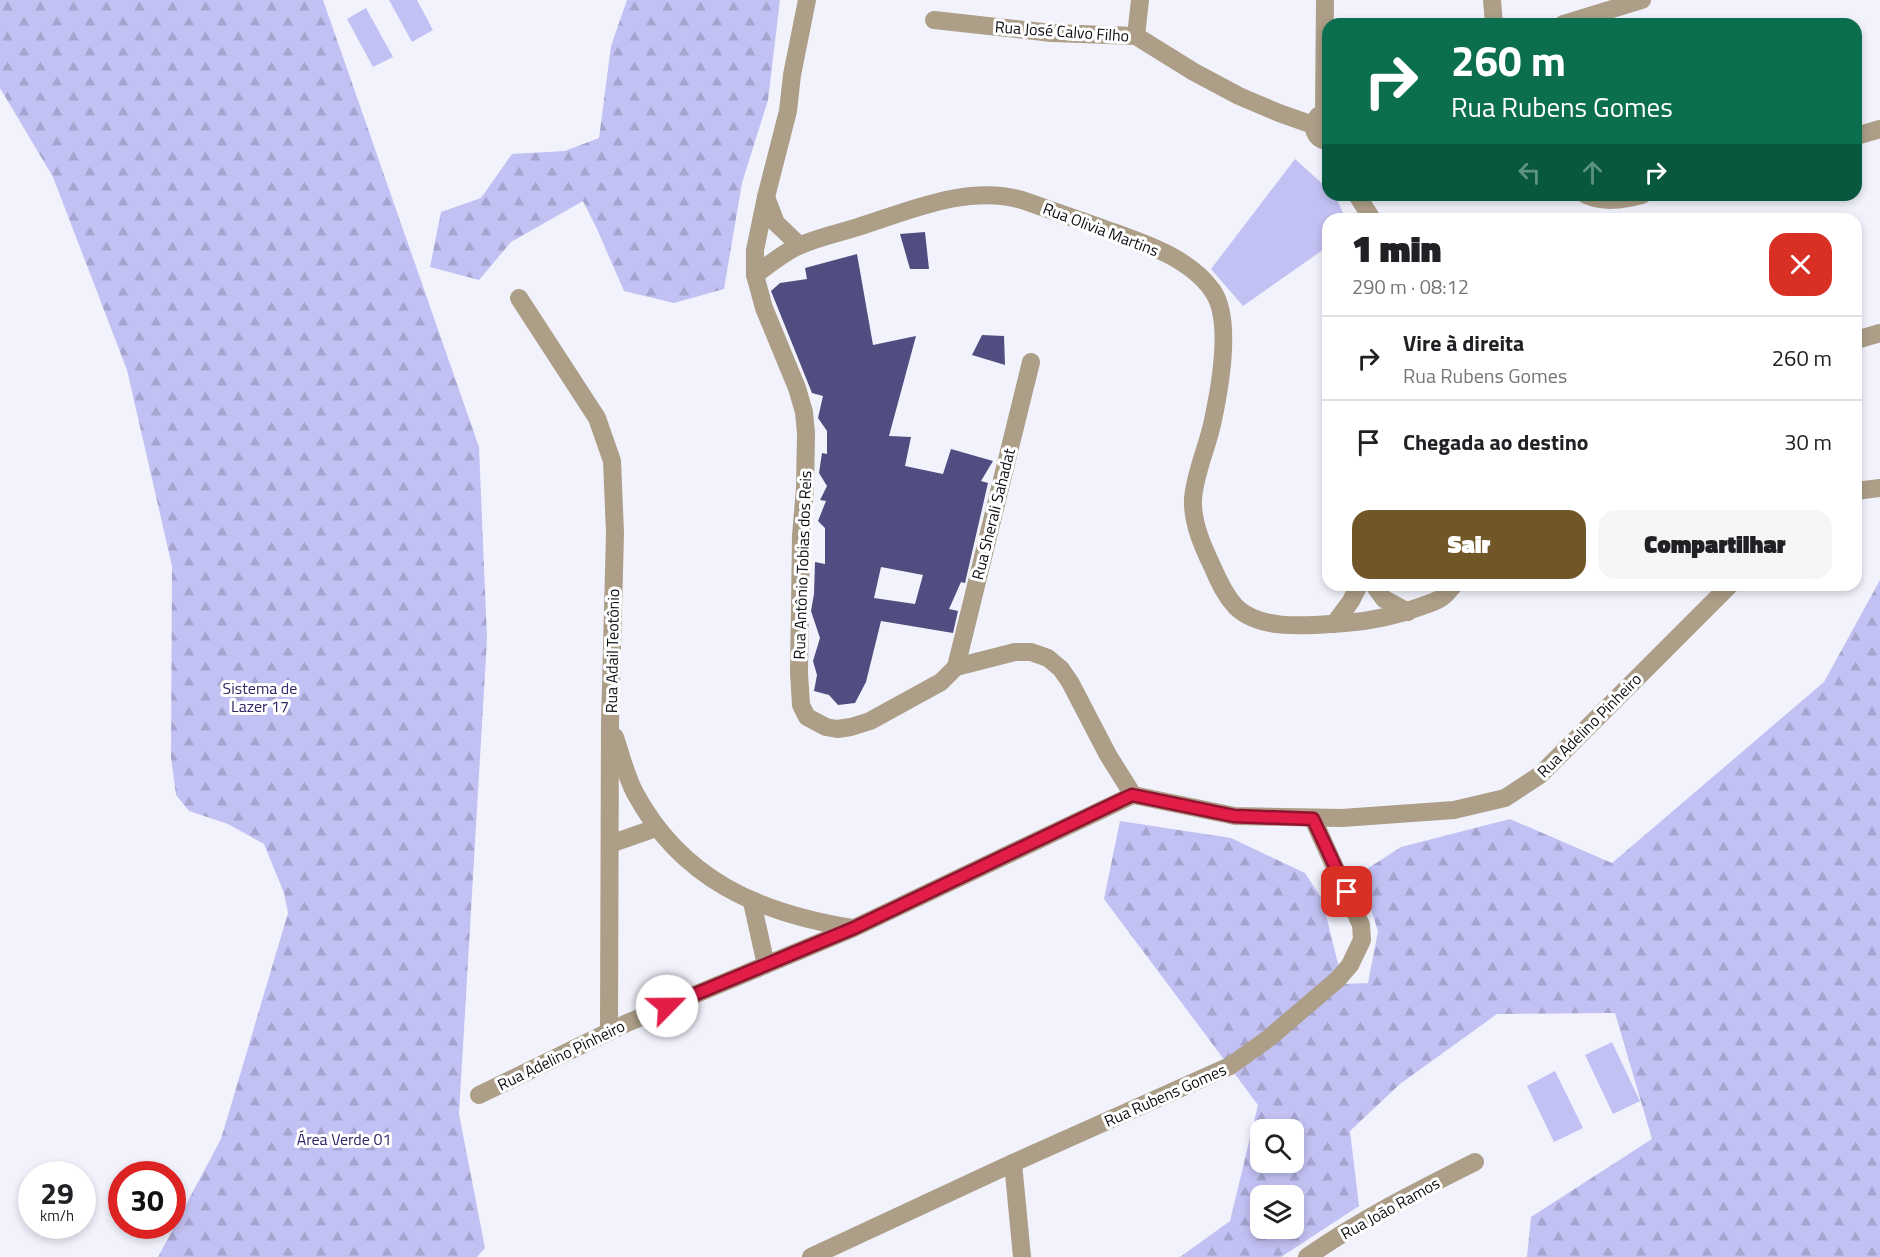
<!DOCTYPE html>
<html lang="pt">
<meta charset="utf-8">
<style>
body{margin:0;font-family:"Titillium Web",sans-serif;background:#f6f6f6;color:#202124;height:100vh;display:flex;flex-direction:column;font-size:22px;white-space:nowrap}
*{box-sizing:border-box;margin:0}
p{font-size:20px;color:#757577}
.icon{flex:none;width:33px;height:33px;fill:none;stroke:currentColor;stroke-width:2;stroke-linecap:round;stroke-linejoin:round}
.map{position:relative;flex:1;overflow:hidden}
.side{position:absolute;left:1322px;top:213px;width:540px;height:378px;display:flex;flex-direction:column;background:#fff;border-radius:18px;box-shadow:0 3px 9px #0003}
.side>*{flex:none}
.banner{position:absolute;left:1322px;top:18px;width:540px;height:183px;border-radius:18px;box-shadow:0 3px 9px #0003;background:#0b6e4f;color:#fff;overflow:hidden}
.fabs{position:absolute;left:1250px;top:1119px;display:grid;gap:12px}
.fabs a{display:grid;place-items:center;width:54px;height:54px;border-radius:12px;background:#fff;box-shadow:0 3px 9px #0003;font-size:30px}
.speed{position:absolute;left:18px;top:1161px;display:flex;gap:12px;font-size:30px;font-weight:700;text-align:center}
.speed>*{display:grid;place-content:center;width:78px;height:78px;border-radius:50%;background:#fff;box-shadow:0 3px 9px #0003;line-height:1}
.speed small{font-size:15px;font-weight:400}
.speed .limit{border:9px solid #d22;background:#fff;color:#111}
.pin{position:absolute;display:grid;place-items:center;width:51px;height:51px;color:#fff;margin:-26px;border-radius:12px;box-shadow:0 3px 9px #0006}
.me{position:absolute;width:66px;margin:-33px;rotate:67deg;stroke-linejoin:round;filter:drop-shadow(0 0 4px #0008)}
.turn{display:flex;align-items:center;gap:21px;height:126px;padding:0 30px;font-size:27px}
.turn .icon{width:78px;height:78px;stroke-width:2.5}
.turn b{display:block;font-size:42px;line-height:51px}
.lanes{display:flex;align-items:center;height:57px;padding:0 30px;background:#0003;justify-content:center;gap:30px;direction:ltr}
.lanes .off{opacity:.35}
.round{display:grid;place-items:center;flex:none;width:63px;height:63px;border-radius:18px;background:#f6f6f6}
.headline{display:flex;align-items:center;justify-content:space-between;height:102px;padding:0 30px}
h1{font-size:36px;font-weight:800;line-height:45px}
.primary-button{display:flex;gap:12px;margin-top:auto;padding:12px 30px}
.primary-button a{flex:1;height:69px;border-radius:18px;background:#715628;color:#fff;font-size:24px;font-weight:800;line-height:69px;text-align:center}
.primary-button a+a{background:#f6f6f6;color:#202124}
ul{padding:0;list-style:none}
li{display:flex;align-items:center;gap:18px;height:84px;padding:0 30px;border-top:2px solid #e0e0e0}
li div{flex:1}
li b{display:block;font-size:22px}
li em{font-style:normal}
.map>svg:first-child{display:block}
.forest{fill:url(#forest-firs);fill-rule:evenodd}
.green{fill:#c2c1f3}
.building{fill:#514d80;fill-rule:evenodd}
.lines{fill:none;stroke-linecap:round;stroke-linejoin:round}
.street{stroke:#ac9e87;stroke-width:18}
.route-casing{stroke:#92132f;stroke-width:15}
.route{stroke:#e11d48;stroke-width:10}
.labels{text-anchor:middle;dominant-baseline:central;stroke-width:6;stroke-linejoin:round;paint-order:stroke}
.street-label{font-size:16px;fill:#0e0e14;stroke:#fff}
.park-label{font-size:16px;fill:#312668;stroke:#fff}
</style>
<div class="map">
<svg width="1880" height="1257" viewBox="0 0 1880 1257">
<defs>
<pattern id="forest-firs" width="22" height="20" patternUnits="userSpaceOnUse" patternTransform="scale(1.5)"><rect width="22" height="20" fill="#c2c1f3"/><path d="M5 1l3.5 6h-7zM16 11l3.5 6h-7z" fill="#a6a5cf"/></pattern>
</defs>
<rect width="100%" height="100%" fill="#f2f2fd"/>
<g class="forest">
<path d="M0 0H323L479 447 487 639 459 1114 485 1248 477 1257H158L221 1139 288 913 284 893 264 844 228 824 189 811 176 795 171 758 172 566 127 370 53 177 0 88Z"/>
<path d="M627 0H780L768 100 742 183 724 289 674 303 624 291 597 229 583 201 511 242 479 280 430 267 441 212 481 198 512 154 565 151 599 138 611 46Z"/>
<path d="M1880 580V1257H1527L1531 1217 1652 1139 1615 1013 1497 1014 1400 1084 1350 1131 1359 1206 1281 1257H1180L1230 1221 1258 1105 1104 899 1120 821 1231 838 1305 873 1322 899 1343 984 1368 983 1378 931 1359 874 1401 847 1510 819 1612 863 1824 682ZM1260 1130H1293V1162H1260ZM1260 1196H1293V1228H1260Z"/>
</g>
<g class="green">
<path d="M389 0H417L433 30 412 42Z"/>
<path d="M366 8 393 57 373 67 347 19Z"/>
<path d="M1295 159 1327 188 1328 195H1335L1346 219H1328L1327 247 1243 306 1211 269Z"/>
<path d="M1612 1042 1640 1101 1613 1114 1585 1055Z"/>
<path d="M1555 1071 1583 1128 1554 1142 1527 1086Z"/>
</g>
<g class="building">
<path d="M925 232 929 269H910L900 234Z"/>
<path d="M857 254 873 345 916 336 889 436 911 437 905 466 943 474 951 449 993 461 981 481 988 483 965 583 961 582 949 609 958 611 953 633 881 621 866 682 855 703 838 705 829 695 814 691 817 675 813 661 820 638 811 611 814 594 815 562 825 564V528L818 521 826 501 820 500 827 486 819 473 822 453 827 454V431L818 418 823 396 812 393 771 291 780 283 807 279 805 268ZM881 567 923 575 915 604 874 598Z"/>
<path d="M982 335 1004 336 1005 365 972 355Z"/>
</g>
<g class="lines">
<g class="street">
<path d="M807 0 792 75 788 111 766 197 755 250V275L764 308 797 388 804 412 806 433 805 488 801 536 799 673 801 705 807 717 826 727 837 729 851 727 870 721 941 682 956 667 1015 652H1031L1048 658 1061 669 1070 682 1108 755 1133 795"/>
<path d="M1492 0 1494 24"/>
<path d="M934 20 1052 33 1136 36 1194 72 1239 96 1279 113 1313 125"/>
<path d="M1563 24 1642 0"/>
<path d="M1136 36 1140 0"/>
<path d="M1324 112 1325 0"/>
<path d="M1318 116C1310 127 1314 139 1328 142"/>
<path d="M1856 136 1880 129"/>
<path d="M1357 195 1372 219"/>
<path d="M1586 195C1605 203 1622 200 1642 195"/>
<path d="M766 197 776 223 799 245"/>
<path d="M755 275C769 265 785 251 801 245 819 237 839 233 858 227 909 211 968 184 1022 200 1047 209 1073 218 1099 227 1137 241 1187 255 1212 290 1233 318 1220 387 1213 420 1208 446 1195 472 1193 499 1192 523 1203 547 1213 568 1219 582 1225 595 1236 607 1262 632 1312 625 1345 623 1373 621 1399 615 1425 605 1430 603 1437 601 1441 598 1446 595 1450 589 1454 585"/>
<path d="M519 298 597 418 612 461 615 533 610 723 609 1031"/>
<path d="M1856 340 1880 333"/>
<path d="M1856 491 1880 488"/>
<path d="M1374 585 1384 599 1408 612"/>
<path d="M1334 624 1351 601 1359 585"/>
<path d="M956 667 1031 362"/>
<path d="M615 737C621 755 626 776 635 793 682 880 759 913 852 928"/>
<path d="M610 844 656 828"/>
<path d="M752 902 766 965"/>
<path d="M479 1095 627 1023 854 928 1133 795 1235 816 1342 818 1454 810 1505 798 1540 775 1730 585"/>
<path d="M1013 1163 1022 1257"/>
<path d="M811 1257 1013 1163 1230 1066 1269 1038 1338 979 1350 965 1362 940 1361 925 1313 819"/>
<path d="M1307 1257C1360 1220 1417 1191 1475 1162"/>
</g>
</g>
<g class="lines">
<defs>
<path id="route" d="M667 1006 854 928 1132 795 1234 816 1313 819 1347 892"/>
</defs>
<use href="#route" class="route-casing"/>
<use href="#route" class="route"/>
</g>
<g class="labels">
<g class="street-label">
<text transform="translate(1062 31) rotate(4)">Rua José Calvo Filho</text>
<text transform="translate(1101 229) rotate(21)">Rua Olivia Martins</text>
<text transform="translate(993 514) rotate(-76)">Rua Sherali Sahadat</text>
<text transform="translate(802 565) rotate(-88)">Rua Antônio Tobias dos Reis</text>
<text transform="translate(612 651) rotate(-89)">Rua Adail Teotônio</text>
<text transform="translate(1589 725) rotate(-45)">Rua Adelino Pinheiro</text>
<text transform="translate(561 1055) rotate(-26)">Rua Adelino Pinheiro</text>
<text transform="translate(1165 1095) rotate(-24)">Rua Rubens Gomes</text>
<text transform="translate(1390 1208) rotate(-29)">Rua João Ramos</text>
</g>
<g class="park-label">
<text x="260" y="688">Sistema de<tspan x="260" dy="18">Lazer 17</tspan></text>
<text x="344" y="1139">Área Verde 01</text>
</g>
</g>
</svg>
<div class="fabs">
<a><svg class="icon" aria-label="search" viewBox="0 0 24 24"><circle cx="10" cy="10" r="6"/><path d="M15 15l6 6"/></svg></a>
<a><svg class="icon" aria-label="layers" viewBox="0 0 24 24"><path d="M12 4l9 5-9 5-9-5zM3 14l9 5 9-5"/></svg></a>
</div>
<div class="speed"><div>29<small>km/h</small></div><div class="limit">30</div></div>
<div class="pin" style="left:1347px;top:892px;background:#d93025"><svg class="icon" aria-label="arrive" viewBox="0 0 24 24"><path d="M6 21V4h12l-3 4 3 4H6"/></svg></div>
<svg class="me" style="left:667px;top:1006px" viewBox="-20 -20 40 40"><circle r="19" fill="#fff"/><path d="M0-13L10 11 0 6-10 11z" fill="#e11d48"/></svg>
<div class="banner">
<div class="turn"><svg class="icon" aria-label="right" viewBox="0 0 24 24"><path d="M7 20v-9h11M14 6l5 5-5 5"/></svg><div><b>260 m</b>Rua Rubens Gomes</div></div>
<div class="lanes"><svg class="icon off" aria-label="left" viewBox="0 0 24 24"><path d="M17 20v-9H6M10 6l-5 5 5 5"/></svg><svg class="icon off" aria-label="ahead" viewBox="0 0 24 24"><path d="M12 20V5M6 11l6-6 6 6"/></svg><svg class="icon" aria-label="right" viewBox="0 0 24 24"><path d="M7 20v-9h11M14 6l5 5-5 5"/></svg></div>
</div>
<section class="side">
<div class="headline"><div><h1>1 min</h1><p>290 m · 08:12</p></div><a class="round" style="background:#d93025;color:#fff"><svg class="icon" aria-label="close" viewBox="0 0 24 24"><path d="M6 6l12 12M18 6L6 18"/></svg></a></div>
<ul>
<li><svg class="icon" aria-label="right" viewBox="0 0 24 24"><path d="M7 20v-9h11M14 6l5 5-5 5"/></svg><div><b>Vire à direita</b><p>Rua Rubens Gomes</p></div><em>260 m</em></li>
<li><svg class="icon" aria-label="arrive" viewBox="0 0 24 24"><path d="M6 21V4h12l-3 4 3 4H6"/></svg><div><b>Chegada ao destino</b></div><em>30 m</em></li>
</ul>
<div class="primary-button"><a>Sair</a><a>Compartilhar</a></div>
</section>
</div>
